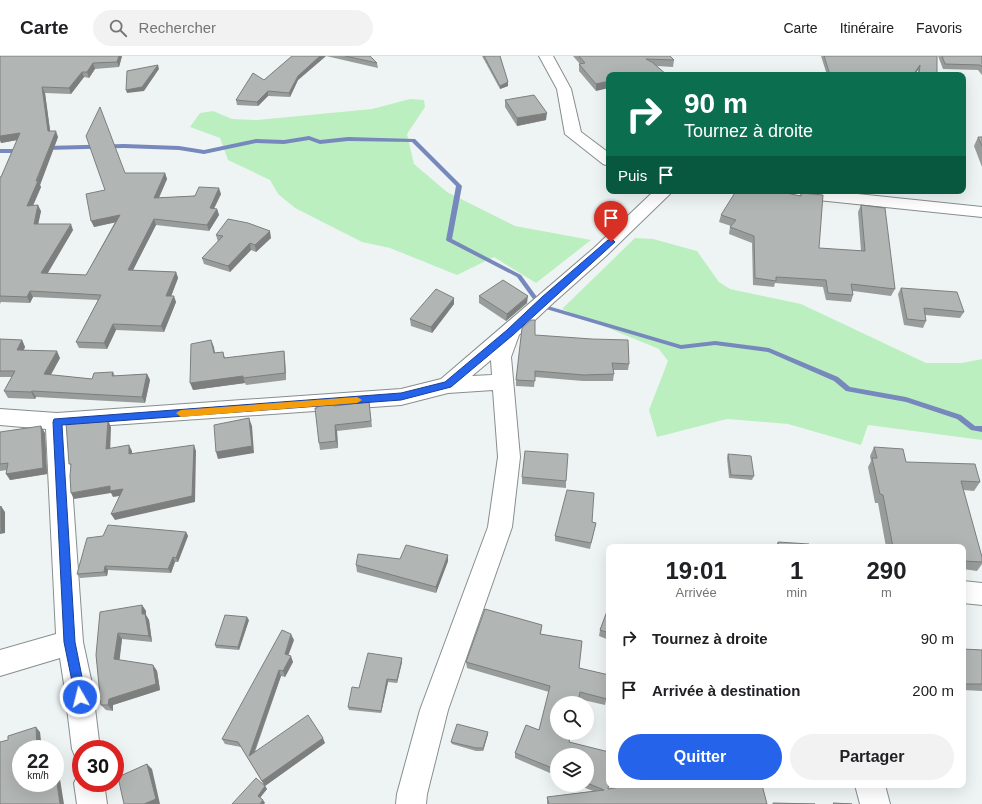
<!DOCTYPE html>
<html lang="fr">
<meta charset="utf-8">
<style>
body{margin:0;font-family:Arial,sans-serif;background:#f2f2f2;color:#202124;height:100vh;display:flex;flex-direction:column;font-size:15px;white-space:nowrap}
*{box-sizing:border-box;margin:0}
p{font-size:13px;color:#757577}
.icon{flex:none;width:22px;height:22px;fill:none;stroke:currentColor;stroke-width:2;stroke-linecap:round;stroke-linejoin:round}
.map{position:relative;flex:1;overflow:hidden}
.sheet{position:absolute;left:606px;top:488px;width:360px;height:244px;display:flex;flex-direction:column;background:#fff;border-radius:8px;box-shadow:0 4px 16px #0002}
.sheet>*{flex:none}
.banner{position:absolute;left:606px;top:16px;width:360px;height:122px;border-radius:8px;box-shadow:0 4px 16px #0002;background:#0b6e4f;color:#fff;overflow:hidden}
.buttons{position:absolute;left:550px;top:640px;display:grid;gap:8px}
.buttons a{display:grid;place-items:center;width:44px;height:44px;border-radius:50%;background:#fff;box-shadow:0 4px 16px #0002;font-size:20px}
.speed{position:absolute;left:12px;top:684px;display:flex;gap:8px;font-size:20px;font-weight:700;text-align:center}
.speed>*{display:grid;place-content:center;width:52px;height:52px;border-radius:50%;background:#fff;box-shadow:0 4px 16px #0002;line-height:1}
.speed small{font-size:10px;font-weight:400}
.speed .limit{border:6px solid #d22;background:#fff;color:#111}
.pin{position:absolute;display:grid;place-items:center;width:34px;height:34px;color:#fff;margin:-41px -17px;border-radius:50% 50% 50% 0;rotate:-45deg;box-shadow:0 0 4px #0007}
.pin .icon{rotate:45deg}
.me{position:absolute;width:44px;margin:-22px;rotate:352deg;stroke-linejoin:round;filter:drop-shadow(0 0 3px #0008)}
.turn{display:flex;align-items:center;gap:14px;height:84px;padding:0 12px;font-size:18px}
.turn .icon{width:52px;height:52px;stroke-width:2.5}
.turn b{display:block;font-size:28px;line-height:34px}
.then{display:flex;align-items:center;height:38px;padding:0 12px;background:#0003;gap:8px;font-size:15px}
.eta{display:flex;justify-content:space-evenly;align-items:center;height:68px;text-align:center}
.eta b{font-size:24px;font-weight:700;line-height:28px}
.button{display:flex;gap:8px;margin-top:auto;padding:8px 12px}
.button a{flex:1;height:46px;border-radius:24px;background:#2563eb;color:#fff;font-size:16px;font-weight:700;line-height:46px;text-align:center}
.button a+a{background:#f2f2f2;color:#202124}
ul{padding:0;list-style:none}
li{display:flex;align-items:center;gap:12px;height:52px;padding:0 12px}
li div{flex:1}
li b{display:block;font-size:15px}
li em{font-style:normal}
header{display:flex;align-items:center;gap:24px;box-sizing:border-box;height:56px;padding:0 20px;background:#fff;border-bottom:1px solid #e0e0e0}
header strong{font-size:19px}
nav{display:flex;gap:22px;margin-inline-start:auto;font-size:14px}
.search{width:280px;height:36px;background:#f2f2f2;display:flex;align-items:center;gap:10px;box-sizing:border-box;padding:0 14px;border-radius:22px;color:#757577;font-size:15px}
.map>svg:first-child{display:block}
.green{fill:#bcefc0}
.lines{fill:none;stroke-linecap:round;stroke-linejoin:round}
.stream{fill:#7788bc;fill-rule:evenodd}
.minor-casing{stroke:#888d8e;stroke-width:2}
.minor{fill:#fff;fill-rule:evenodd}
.wall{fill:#989d9b}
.shaded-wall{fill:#7c7f7e}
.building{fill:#b1b6b4;stroke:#7c7f7e}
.route{fill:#2563eb;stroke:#184099}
.slow{fill:#f59e0b}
</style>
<header>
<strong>Carte</strong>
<div class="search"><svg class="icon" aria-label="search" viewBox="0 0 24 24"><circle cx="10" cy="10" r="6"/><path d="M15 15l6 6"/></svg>Rechercher</div>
<nav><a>Carte</a><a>Itinéraire</a><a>Favoris</a></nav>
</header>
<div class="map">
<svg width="982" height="748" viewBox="0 0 982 748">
<rect width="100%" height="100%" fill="#eef4f4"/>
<g class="green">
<path d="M410 43 424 44 425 51 407 78 414 108 447 136 515 170 591 184 536 227 494 201 457 219 390 192 362 186 295 152 278 138 270 124 228 104 220 82 190 71 200 57 213 55 232 63 257 64 372 53Z"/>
<path d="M635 182 653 183 697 195 719 226 730 233 801 248 926 307H962L982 303V384L868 369 861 389 788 368 727 363 657 381 649 354 668 305 659 293 562 253Z"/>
</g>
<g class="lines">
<g class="stream">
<path d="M309 80 320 84 348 81 415 83 462 130 452 183 521 219 537 241 538 242 537 243H533L517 221 447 185 446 184 456 130 412 86 348 85 320 88 309 84 284 88 256 87 204 98 179 94 124 92 46 94 43 92 46 90 124 88 179 90 204 94 256 83 284 84Z"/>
<path d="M0 93H22L25 95 22 97H0Z"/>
<path d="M548 250 681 289 715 285 769 292 838 321 850 331 906 341 961 359 975 370H982V376L971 374 957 363 906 346 846 335 834 325 768 296 715 289 681 293 546 253 545 252Z"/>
</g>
<defs>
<g id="minor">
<path d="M539 0H553L571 33 581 76 609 97V110L603 108 565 78 557 33Z"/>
<path d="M654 135H673L606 200 552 248 519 279 511 301 520 401 512 471 448 654 427 738 426 748H396L397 738 420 654 488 471 498 401 493 334 448 337 401 349 68 372 83 586 92 628 100 693H81V705L76 703 72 693 64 628 60 602 0 620V594L56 578 46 373 0 369V353L57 357 401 333 441 323 594 192ZM491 304 492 319 472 320Z"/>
<path d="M770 135H829L982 151V161L779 140 773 139Z"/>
<path d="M963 525 982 527V549L963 547Z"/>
<path d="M81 716V727H104L107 748H77L74 727 79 717Z"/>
<path d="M855 729H885L890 748H860Z"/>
</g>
</defs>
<use href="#minor" class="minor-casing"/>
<use href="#minor" class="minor"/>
</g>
<g class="wall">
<path d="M0 0H122L119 11 95 13 89 22 84 21 71 38 45 37 50 75 58 81 40 129 41 131 33 150 41 155 38 168 73 174 48 217 86 219 115 166 94 171 105 134 125 117H165L167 123 159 142 221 138 214 153H217L219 159 209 175 156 169 133 214 176 216 178 222 171 240 176 246 164 276 116 274 107 293 79 292 76 286 98 244 33 241 30 247 1 246 0 248V121H1L17 84 1 87 0 84Z"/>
<path d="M292 0H370L377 7 378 12 326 0 298 24 290 41 268 40 258 50 237 49 236 44 264 24Z"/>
<path d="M482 0H500L508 26V30L500 33Z"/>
<path d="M573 0H670L674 4 673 11 657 10 609 19 596 35 579 15V8H580Z"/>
<path d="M821 0H937V19H918V14L914 19H827Z"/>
<path d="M938 0H982V19L978 14 943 13Z"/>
<path d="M505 44 546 64 517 70 505 51Z"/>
<path d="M978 81H982V111L974 90Z"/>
<path d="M801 137 819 192 861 195 858 156 861 149 895 233 891 240 853 235V239L851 246 826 244 823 231 775 227 774 231 753 229 752 187 729 178 730 171 731 170 719 166 721 159 800 140Z"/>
<path d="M216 179 271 182 256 196 251 194 230 216 204 208 202 202 218 186Z"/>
<path d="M901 232 964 256 960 262 925 259 926 265 923 272 904 269 898 238Z"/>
<path d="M479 240 527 247 506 265 479 247Z"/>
<path d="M454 242V248L432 277 411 270 410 263Z"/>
<path d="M535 279 629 308 628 314H613L614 318 613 325H583L535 321 534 331 516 330V324Z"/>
<path d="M0 283 22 284 25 291 24 294 60 302 51 319 92 323 113 316 115 320 147 318 150 324 145 347 36 341 35 343 8 342 4 335 12 321H0Z"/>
<path d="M211 284 215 297 223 296 225 302 284 295 285 303 286 324 246 329 245 327 193 334Z"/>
<path d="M369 346 372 371 337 375 338 392 320 394 319 387 334 350Z"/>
<path d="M0 376 45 377 47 418 10 424 7 414 0 415Z"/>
<path d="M874 391 906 406 980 426 974 435 963 434 982 501V508L977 515 963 513V491H886L878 447H875L868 411 871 405 870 400Z"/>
<path d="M728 398 754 420 752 424 729 422 727 402Z"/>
<path d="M522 421 566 425V432L522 428Z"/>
<path d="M592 466 596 467 590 493 555 485V480Z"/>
<path d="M186 476 188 480 178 506H175L171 517 108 514 107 520 80 522 77 518Z"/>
<path d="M778 486 809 491H775Z"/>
<path d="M448 499V505L436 537 357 516 356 509Z"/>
<path d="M142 549 146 555V559L149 564 152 586 122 583 119 604 153 609 157 615 160 634 113 649V655L106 654 101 649 96 599Z"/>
<path d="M609 550V584L599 580 600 574Z"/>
<path d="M485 553 542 569 541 578 582 585 579 612 609 619V630L605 649 579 643 578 647H557V677H571L569 686 609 696V725L608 733 634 729H762L767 748H547V741L593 735 578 729H587V699H557V720L515 702V697L526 669 539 674 549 636 467 612 466 606Z"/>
<path d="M249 564 239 594 216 592 215 589Z"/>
<path d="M294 584 288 599 293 606 285 621 281 620 255 696 325 687 265 730 267 733 260 741 265 747 232 748 264 729 241 691 225 688 222 683Z"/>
<path d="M963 593 982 594V635L963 634Z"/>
<path d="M402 602V606L397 627 388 626 381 657 349 654 348 651Z"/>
<path d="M488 676V678L483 695H476L452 688 451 686Z"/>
</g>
<g class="shaded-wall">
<path d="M119 0H122L119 11 117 6Z"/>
<path d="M320 0H326L298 24 290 41 289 37 298 20Z"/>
<path d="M93 7 95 13 89 22 87 16Z"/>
<path d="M158 9 159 13 144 35 127 37 126 34Z"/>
<path d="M920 9 918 14 914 19H913Z"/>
<path d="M82 16 84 21 71 38 69 32Z"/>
<path d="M609 25V32L596 35V28Z"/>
<path d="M508 26V30L500 33V30Z"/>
<path d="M42 31 45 37 51 81 48 75Z"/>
<path d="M268 35V40L258 50 257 46Z"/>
<path d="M547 57 546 64 517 70V62Z"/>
<path d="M56 75 58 81 40 129 41 131 30 156 27 150Z"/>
<path d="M20 77 23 83 1 87 0 84V80Z"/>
<path d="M165 117 167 123 156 148 154 142Z"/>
<path d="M219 132 221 138 211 158 210 152Z"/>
<path d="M38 149 41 155 37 174 34 168Z"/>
<path d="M217 153 219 159 209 175 207 169Z"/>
<path d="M120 159 122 165 94 171 91 165Z"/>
<path d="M154 163 156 169 130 220 128 214Z"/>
<path d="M71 168 73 174 44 223 41 217Z"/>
<path d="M270 175 271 182 256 196 255 189Z"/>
<path d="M250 187 251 194 230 216 228 210Z"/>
<path d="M176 216 178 222 169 246 166 240Z"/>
<path d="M30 235 33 241 30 247 27 241Z"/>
<path d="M174 240 176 246 164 276 161 270Z"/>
<path d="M528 240 527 247 506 265 507 258Z"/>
<path d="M454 242V248L432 277 431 271Z"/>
<path d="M113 268 116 274 107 293 104 287Z"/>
<path d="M22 284 25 291 20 300 17 294Z"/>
<path d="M211 284 214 291 216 304 214 297Z"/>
<path d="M57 295 60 302 47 325 44 318Z"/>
<path d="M284 295 285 303 286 324 285 317Z"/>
<path d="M147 318 150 324 145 347 142 341Z"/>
<path d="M243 320 245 327 193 334 190 327Z"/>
<path d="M32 335 36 341 35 343 31 336Z"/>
<path d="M249 362 252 370 254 397 218 403 216 396Z"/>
<path d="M108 364 111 371 110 399 106 393Z"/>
<path d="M335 369 337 375 338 392 336 385Z"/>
<path d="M41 370 45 377 47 418 10 424 6 418Z"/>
<path d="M129 389 132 395V404L129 398Z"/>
<path d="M194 389 196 395 195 446 115 464 111 458Z"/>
<path d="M110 430 123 433 126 439 113 441 111 437 74 443 71 437Z"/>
<path d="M1 450 5 456V477L0 478Z"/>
<path d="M186 476 188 480 178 506 176 502Z"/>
<path d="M448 499V505L436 537V531Z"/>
<path d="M173 501 175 506 171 517 168 513Z"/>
<path d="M105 510 108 514 107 520 104 516Z"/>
<path d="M142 549 146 555V559L149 564 152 586 149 580 142 558Z"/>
<path d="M247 561 249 564 239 594 238 591Z"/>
<path d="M118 577 122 583 119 609 114 603Z"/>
<path d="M291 578 294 584 287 603 285 598Z"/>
<path d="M291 600 293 606 285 621 283 615Z"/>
<path d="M402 602V606L397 627V624Z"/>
<path d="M153 609 157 615 160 634 113 649V655L108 649 109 643Z"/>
<path d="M279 614 281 620 251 705 249 700Z"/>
<path d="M387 623 388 626 381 657V655Z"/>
<path d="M36 671 40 676 42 693H37Z"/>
<path d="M488 676V678L483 695V692Z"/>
<path d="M323 682 325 687 265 730 262 725Z"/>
<path d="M55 707 58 711 64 748H60L55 714Z"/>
<path d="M147 708 152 713 160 748H144Z"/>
<path d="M265 730 267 733 260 742 258 740Z"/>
<path d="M263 744 265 747 264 748H260Z"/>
</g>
<g class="building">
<path d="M0 0H119L117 6 93 7 87 16H82L69 32 42 31 48 75H56L36 125H38L27 150 38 149 34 168H71L41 217 86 219 120 159 91 165 86 138 105 134 86 80 100 51 125 117H165L154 142 195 140 199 131 219 132 210 152 217 153 207 169 154 163 128 214 176 216 166 240H174L161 270 113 268 104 287 76 286 101 239 30 235 27 241 0 240V121H1L20 77 0 80Z"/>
<path d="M292 0H320L298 20 289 37 268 35 257 46 236 44 253 17 264 24Z"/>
<path d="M345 0H370L377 7Z"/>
<path d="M484 0H500L508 26 500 30Z"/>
<path d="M579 0H670L674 4 646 3 652 6 667 19H609V25L596 28 579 8 585 7Z"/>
<path d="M824 0H937V19H919L920 9 913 19H830Z"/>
<path d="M942 0H982V11L980 9 945 8Z"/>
<path d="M158 9 142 31 126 34 127 15Z"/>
<path d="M534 39 547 57 517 62 505 44Z"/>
<path d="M978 81H982V90Z"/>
<path d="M736 135H776L801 140V137L823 139 819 192 865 195 861 149 885 152 895 233 851 228 853 239 828 237 826 224 776 221V225L755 222 754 180 730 171 736 164 721 159Z"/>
<path d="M228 163 248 167 270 175 255 189 250 187 228 210 202 202 223 180 216 179Z"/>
<path d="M503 224 528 240 507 258 479 240Z"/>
<path d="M901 232 957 236 964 256 924 252 926 265 907 263Z"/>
<path d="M436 233 454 242 431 271 410 263Z"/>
<path d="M531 264H535V279L592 283 628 284 629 308 612 307 614 318 584 319 535 315V325L516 324 522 272Z"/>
<path d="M0 283 22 284 17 294 57 295 44 318 92 323 94 317 113 316 112 320 147 318 142 341 32 335 31 336 4 335 15 315H0Z"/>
<path d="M211 284 214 297 223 296 224 302 284 295 285 317 243 322V320L190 327 191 288Z"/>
<path d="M369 346 371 365 335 369 336 385 319 387 315 352H317V350L334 348V350Z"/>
<path d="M249 362 252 390 216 396 214 369Z"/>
<path d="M108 364 106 393 129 389V398L194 389 192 440 111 458 123 433 110 435V430L71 437 70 420 71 408H69L66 367Z"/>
<path d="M41 370 43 412 6 418 8 407 0 408V376Z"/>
<path d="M874 391 903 393 906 406 975 408 980 426 961 425 982 501V506L963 505V491H893L883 439 880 438 872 402H877Z"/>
<path d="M525 395 568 398 566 425 522 421Z"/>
<path d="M728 398 751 400 754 420 731 419Z"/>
<path d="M567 434 594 437 592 466 596 467 591 487 555 480Z"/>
<path d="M1 450V471H0V451Z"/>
<path d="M108 469 186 476 176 502 173 501 168 513 105 510 104 516 77 518 87 482 103 480Z"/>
<path d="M778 486 809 488V491H779Z"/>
<path d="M406 489 448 499 436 531 356 509 358 498 400 503Z"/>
<path d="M142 549V558H145L149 580 118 577 114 603 153 609 156 628 109 643 108 649H101L96 599 100 556Z"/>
<path d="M609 550V577L600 574Z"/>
<path d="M485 553 542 569 540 578 582 585 579 612 609 619V630L607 643 580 636 578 647H557V677H571L569 686 609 696V725L608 733 634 729H762L767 748H549L547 741 604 734 587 727V699H557V714L515 697 526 669 539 674 550 630 466 606Z"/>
<path d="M225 559 247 561 238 591 215 589Z"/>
<path d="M282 574 291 578 285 598 291 600 283 615 279 614 249 700 308 659 323 682 262 725 238 686 222 683Z"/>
<path d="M963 593 982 594V628H963Z"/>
<path d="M368 597 402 602 397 624 387 623 381 655 348 651 352 631 359 632Z"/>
<path d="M457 668 488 676 483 692H476L451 686Z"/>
<path d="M36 671 37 693H21V727H55V714L60 748H0V686L8 684V680Z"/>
<path d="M147 708 156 743 144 748H124L118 721Z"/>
<path d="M256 722 265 730 258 740 263 744 260 748H232Z"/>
<path d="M773 747 815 748H773Z"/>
<path d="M833 747 852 748H834Z"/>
</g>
<path class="route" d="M608 184H613L615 186 513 279 451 331 401 344 62 369 75 586 86 641 84 645 80 646 76 645 64 586 53 366 54 363 401 337 445 326 507 274 542 241Z"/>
<path class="slow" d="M357 341 362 344 357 347 181 361 176 357 181 354Z"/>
</svg>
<div class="buttons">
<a><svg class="icon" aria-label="search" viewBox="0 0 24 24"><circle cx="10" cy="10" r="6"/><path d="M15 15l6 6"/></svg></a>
<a><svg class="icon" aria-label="layers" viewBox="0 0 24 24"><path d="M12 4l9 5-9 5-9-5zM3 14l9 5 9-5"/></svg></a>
</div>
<div class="speed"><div>22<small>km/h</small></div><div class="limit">30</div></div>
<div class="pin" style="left:611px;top:186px;background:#d93025"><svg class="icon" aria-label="arrive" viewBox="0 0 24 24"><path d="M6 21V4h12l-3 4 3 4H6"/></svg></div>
<svg class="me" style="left:80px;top:641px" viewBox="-20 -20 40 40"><circle r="17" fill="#2563eb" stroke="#fff" stroke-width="3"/><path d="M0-11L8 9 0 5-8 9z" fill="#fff"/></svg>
<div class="banner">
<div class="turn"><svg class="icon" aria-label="right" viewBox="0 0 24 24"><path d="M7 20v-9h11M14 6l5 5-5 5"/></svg><div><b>90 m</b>Tournez à droite</div></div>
<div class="then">Puis<svg class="icon" aria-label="arrive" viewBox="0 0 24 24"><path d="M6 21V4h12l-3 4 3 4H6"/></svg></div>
</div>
<section class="sheet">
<div class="eta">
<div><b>19:01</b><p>Arrivée</p></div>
<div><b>1</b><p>min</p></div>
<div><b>290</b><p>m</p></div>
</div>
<ul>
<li><svg class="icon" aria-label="right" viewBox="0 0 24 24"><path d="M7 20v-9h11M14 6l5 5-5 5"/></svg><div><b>Tournez à droite</b></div><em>90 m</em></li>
<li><svg class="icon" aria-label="arrive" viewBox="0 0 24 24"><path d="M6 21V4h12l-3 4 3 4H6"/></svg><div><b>Arrivée à destination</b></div><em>200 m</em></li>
</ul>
<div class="button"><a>Quitter</a><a>Partager</a></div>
</section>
</div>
